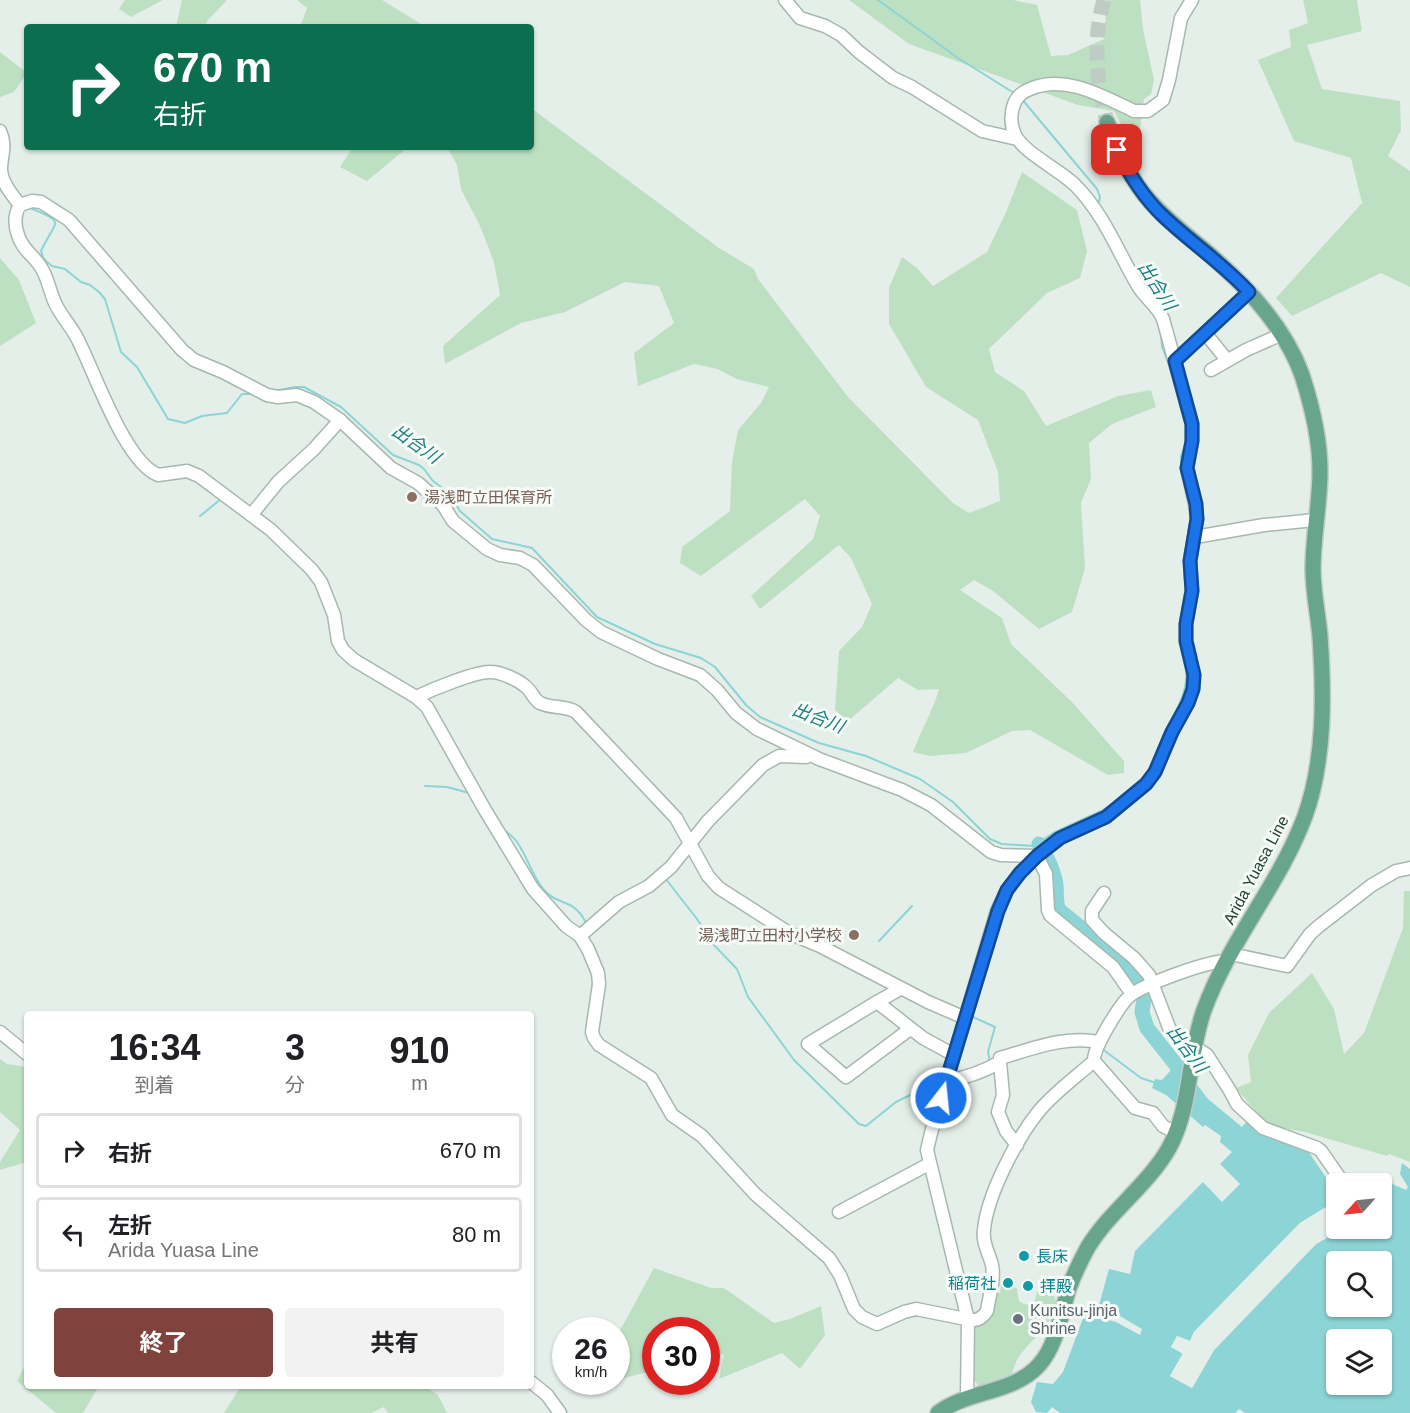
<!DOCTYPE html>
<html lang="ja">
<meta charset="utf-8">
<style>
body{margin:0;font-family:Helvetica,"Noto Sans JP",sans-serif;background:#f2f2f2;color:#202124;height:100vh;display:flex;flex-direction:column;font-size:22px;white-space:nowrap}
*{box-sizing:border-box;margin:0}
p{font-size:20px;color:#757577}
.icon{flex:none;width:33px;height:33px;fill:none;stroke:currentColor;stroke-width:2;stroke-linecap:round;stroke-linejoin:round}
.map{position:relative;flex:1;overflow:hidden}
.details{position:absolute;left:24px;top:1011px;width:510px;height:378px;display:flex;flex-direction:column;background:#fff;border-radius:6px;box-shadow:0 2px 4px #0004}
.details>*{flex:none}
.guide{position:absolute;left:24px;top:24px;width:510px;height:126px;border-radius:6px;box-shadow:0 2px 4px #0004;background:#0b6e4f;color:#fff;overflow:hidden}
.needle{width:39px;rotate:243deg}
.buttons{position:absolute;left:1326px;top:1173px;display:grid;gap:12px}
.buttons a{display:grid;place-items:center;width:66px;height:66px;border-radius:6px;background:#fff;box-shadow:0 2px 4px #0004;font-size:30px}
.speed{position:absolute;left:552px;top:1317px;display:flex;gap:12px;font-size:30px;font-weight:700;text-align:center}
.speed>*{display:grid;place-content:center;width:78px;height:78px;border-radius:50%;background:#fff;box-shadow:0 2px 4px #0004;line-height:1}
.speed small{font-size:15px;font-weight:400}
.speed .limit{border:9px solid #d22;background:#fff;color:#111}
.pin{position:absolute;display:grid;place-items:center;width:51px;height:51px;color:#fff;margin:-26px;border-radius:12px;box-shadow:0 3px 9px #0006}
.me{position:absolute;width:66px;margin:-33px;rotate:16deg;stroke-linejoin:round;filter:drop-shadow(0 0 4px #0008)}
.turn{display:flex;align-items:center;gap:21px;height:126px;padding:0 30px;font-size:27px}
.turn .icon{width:78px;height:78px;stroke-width:2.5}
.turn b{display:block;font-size:42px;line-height:51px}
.eta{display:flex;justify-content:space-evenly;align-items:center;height:102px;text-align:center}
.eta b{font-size:36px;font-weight:700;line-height:42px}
.cta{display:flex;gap:12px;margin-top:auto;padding:12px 30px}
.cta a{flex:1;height:69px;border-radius:6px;background:#80423d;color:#fff;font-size:24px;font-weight:700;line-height:69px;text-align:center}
.cta a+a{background:#f2f2f2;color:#202124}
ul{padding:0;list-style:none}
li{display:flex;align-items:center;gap:18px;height:75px;margin:0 12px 9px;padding:0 18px;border:3px solid #e0e0e0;border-radius:6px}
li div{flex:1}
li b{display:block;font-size:22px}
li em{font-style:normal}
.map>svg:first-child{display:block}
.green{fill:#bee0c2}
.water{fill:#8cd4d5;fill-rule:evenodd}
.pier{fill:#e5efe9}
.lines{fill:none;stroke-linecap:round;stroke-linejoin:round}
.stream{stroke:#8cd4d5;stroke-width:2}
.river{stroke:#8cd4d5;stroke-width:15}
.major-tunnel{stroke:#beccc5;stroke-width:15;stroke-dasharray:15 8;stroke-linecap:butt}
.minor-casing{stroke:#a7b8af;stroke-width:15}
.major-casing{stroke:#c1cac6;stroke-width:18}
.minor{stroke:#fff;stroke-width:12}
.major{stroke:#68a58d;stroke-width:15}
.route-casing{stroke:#114b97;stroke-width:15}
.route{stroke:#1a73e8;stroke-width:10}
.education-dot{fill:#8d6e63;stroke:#f6fbf8;stroke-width:2}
.culture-dot{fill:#0f9aa8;stroke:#f6fbf8;stroke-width:2}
.worship-dot{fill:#6b7280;stroke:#f6fbf8;stroke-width:2}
.labels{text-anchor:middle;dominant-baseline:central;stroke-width:6;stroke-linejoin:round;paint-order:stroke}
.education-label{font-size:16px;fill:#785e54;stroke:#f6fbf8;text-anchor:start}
.street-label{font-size:16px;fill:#234235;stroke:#f6fbf8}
.culture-label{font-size:16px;fill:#0d838f;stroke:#f6fbf8;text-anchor:start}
.worship-label{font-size:16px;fill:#5b616d;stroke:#f6fbf8;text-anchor:start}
.water-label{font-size:18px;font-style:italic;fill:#1a7f81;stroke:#f6fbf8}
</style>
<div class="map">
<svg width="1410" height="1413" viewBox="0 0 1410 1413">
<rect width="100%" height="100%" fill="#e5efe9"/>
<g class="green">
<path d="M125 0H163L131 17 119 9Z"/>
<path d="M182 0H227L208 20 205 27H176Z"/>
<path d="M297 0H382L426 27H300L307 8Z"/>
<path d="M849 0H1013L1037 5 1051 56 1068 55 1104 39 1107 0H1140L1143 29 1154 80 1151 94 1144 99 1140 128 1133 137 1121 124 1114 111 1078 105 909 44Z"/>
<path d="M1303 0H1357L1362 31 1307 45 1322 89 1400 101 1401 130 1388 156 1410 171V287L1381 273 1292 316 1276 298 1362 203 1351 158 1294 141 1258 60 1291 47 1289 30 1308 23Z"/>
<path d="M0 52 27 73 14 92 0 97Z"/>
<path d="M531 108 719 248 754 269 758 279 848 397 953 503 969 513 1000 501 998 472 978 420 926 387 889 324V288L902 257 917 268 933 286 987 252 1006 212 1022 172 1077 210 1087 251 1080 278 1047 293 989 349 995 372 1024 391 1046 426 1118 396 1151 390 1156 407 1112 424 1089 443 1091 479 1081 503 1085 568 1072 612 1039 629 993 591 974 580 960 590 1002 618 1011 644 1072 702 1124 761V773L1108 775 1030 730 1012 731 966 753 930 756 913 752C921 730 933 711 939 689L918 690 898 678 848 721 835 710 839 651 862 627 872 604 851 558 839 545 760 609 751 596 813 539 820 516 805 499 701 576 680 563 682 547 730 511 732 462 738 430 761 403 769 387 737 379 717 369 694 364 638 386 634 353 674 323 659 286 625 282 565 312 521 323 445 364 443 346 500 295 494 262 480 226 461 189 457 165 447 147H531Z"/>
<path d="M353 147H408L367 181 340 167Z"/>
<path d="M0 258 19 280 36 323 0 346Z"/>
<path d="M1404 891H1410V1162L1389 1154 1387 1156 1305 1132 1267 1125 1236 1088 1251 1082 1248 1055 1269 1013 1312 973 1334 1009 1344 1054 1364 1033 1403 928Z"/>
<path d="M0 1059 7 1064 27 1067V1162L0 1170V1162L20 1130 0 1112Z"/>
<path d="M654 1268 711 1288H724L774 1323 790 1319 821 1306 825 1335 800 1369 782 1353 719 1379 724 1354 707 1358 706 1330H656L655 1370 617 1380V1336Z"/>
<path d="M1001 1284 1017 1288 1019 1301C1022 1304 1029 1306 1034 1304L1037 1292 1042 1289H1048C1073 1307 1032 1339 1020 1355 1015 1361 1014 1370 1010 1377L982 1386 978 1385 973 1379 972 1325 993 1292 1000 1293Z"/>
<path d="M27 1361V1386H99L83 1413H56L17 1381Z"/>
<path d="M241 1386H425L438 1395 447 1413H388L384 1407 371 1413H224Z"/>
</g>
<path class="water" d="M1179 1061 1208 1099 1242 1127 1248 1120 1266 1136 1308 1151 1336 1192V1201L1300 1223 1194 1332 1190 1341 1177 1336 1171 1347 1183 1353 1170 1376 1192 1388 1214 1350 1316 1244 1342 1229 1382 1228V1204L1390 1183 1406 1190 1408 1187 1400 1174 1402 1163 1410 1169V1413H1245L1239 1409 1235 1413H1060L1052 1407 1047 1413 1036 1412 1031 1402 1037 1382 1053 1384 1063 1372 1085 1313 1116 1322 1140 1335 1142 1329 1118 1315 1098 1309 1109 1269 1130 1274 1135 1251 1203 1182 1222 1202 1240 1184 1220 1164 1232 1152 1220 1142 1221 1136 1205 1125 1203 1127 1166 1095 1152 1088 1155 1079 1162 1080ZM1336 1262H1382V1306H1336ZM1336 1340H1382V1384H1336Z"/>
<path class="pier" d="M1336 1201V1204L1302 1225 1197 1334 1192 1343 1179 1340 1175 1346 1185 1351 1186 1354 1174 1375 1191 1384 1212 1348 1313 1242 1336 1228 1342 1229 1316 1244 1214 1350 1192 1388 1170 1376 1183 1354 1171 1347 1177 1336 1190 1341 1194 1332 1300 1223Z"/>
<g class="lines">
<g class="stream">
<path d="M878 0 958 58 1014 93"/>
<path d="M1021 98 1097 189 1100 197 1098 205"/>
<path d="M30 208C68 223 55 220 41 251L43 257 47 262 52 266 65 269 81 282 90 285 99 292 105 299 121 352 137 367 168 419 185 423 202 416 227 413 242 394H254"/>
<path d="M1161 333 1162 347 1170 367"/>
<path d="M274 391 295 387H304L341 407 393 455 419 465 424 469 433 481 449 493 460 511 492 539 532 548 597 617 655 644 701 658 715 667 746 705 760 717 819 743 866 756 920 779 953 802 990 839 1002 844 1034 846 1053 833 1101 811 1113 804"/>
<path d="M1181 469V456L1186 442"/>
<path d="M1182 474 1186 489"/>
<path d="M200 516 221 499"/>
<path d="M1182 614 1184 599"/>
<path d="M1158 750C1168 715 1192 700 1185 661"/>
<path d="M425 786 447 787 469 793"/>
<path d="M503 829C508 833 514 837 517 842 528 857 532 877 545 891 558 906 573 898 585 921L589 922"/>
<path d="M665 878 697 919 713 944 737 969 748 997 794 1060 859 1124 866 1126 896 1102 943 1079"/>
<path d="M879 941 912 906"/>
<path d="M971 1016 995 1027 988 1052 990 1062"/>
<path d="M1101 1048 1141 1078 1156 1083"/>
</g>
<path class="river" d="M1039 844C1047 857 1054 870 1056 885 1057 894 1055 902 1059 910L1121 960 1142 988 1144 999 1142 1012 1147 1028 1188 1080"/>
<path class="major-tunnel" d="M1104 0C1092 40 1097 82 1107 122"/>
<defs>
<g id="minor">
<path d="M785 0 800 18 825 26 841 35 859 52 893 78 912 87 982 131 1017 139"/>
<path d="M0 131C7 146 1 155 1 170 2 183 12 195 20 205"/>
<path d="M1205 333 1227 360"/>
<path d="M1175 361 1249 292"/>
<path d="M1211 370 1246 350 1282 334"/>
<path d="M252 514 278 482 314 449 340 420"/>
<path d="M1195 537 1264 525 1315 520"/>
<path d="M416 697C431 690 476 671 491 672 501 672 518 680 525 686 532 691 533 699 540 703 552 709 565 705 576 712L676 818 708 876 719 888 789 933 820 946 928 1002 965 1018"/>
<path d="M1104 893 1092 911V920L1104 933 1134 958 1149 975 1170 1030 1207 1055 1229 1089 1237 1104 1263 1128 1317 1148 1321 1151 1344 1184"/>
<path d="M580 936 619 902 649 886 671 867 708 821 763 765 779 756 806 757"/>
<path d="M1231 954 1287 966 1310 934 1319 926 1372 885 1396 871 1410 868"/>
<path d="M900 989 877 1002 923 1038 954 1055"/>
<path d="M1132 994 1113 967 1050 915 1048 910 1046 874 1037 856 1001 855 991 852 931 805 902 790 819 759 757 729 736 713 717 690 700 675 658 659 601 632 586 620 533 565 520 558 500 555 487 549 453 521 443 505 418 483 391 468 340 420 314 402 297 395 278 397 267 395 223 372 194 360 182 350 69 220 41 202 32 201 20 205C14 215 14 224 18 235 22 250 35 256 42 269 48 279 50 292 55 303 61 316 71 326 77 338 94 370 124 461 158 475L187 471 199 476 271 530 312 570 321 582 334 615 338 641 343 650 354 660 416 697 427 707 485 810 533 889 566 926 580 936 588 949 598 973 599 984 592 1032 594 1038 599 1045 651 1078 672 1115 702 1136 755 1194 829 1258 840 1275 854 1309 862 1317 877 1324 904 1312 916 1309 971 1320C978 1321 983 1317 987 1311 989 1297 995 1279 992 1265 989 1253 982 1243 984 1230 987 1195 1017 1138 1039 1111 1055 1092 1076 1077 1094 1061 1093 1048 1121 1002 1132 994 1149 983 1207 961 1227 961"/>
<path d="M877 1002 808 1044 846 1077 910 1029"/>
<path d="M0 1032 27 1054"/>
<path d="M1094 1061 1135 1108 1153 1113 1163 1126 1176 1133"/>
<path d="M1000 1062 1003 1095 998 1112 1006 1131 1017 1145"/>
<path d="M946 1081C966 1078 983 1072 1000 1062V1058C1032 1049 1066 1035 1099 1042"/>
<path d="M839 1212 929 1164"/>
<path d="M531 1382 547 1395 560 1413"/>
<path d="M967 1397 968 1320 927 1150 931 1133 997 911 1007 890 1020 873 1037 856 1060 838 1106 817 1146 784 1155 772 1172 732 1188 703 1193 689 1194 675 1186 641V624L1192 590 1190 561 1197 519 1195 504 1187 468 1192 441V424L1163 319C1158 306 1145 298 1138 286 1118 252 1104 214 1075 185 1060 170 1024 153 1015 135 1011 126 1010 114 1014 104 1017 96 1022 92 1030 89 1066 74 1102 96 1134 111H1148L1163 100 1169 80 1181 18 1192 0"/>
</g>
<path id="major" d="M938 1413C968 1390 1013 1394 1039 1365 1057 1345 1061 1313 1069 1288 1074 1274 1081 1260 1088 1247 1110 1211 1148 1185 1169 1148 1192 1106 1188 1054 1204 1010 1229 941 1280 884 1305 816 1325 760 1324 695 1320 636 1318 614 1313 592 1313 569 1313 536 1320 504 1320 471 1320 439 1312 406 1302 375 1286 330 1253 293 1217 261 1195 241 1170 224 1150 201 1129 178 1118 151 1107 122"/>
</defs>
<use href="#minor" class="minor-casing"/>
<use href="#major" class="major-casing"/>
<use href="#minor" class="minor"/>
<use href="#major" class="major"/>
</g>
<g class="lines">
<defs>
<path id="route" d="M941 1098 998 911 1007 890 1020 873 1037 856 1060 838 1106 817 1146 784 1155 772 1172 732 1188 703 1193 689 1194 675 1186 641V624L1192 591 1190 561 1197 519 1196 504 1187 468 1192 441V424L1175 361 1249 292C1222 263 1190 242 1162 215 1142 196 1129 174 1117 150"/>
</defs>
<use href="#route" class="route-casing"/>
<use href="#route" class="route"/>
</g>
<g class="education-dot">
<circle cx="412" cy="497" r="6"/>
<circle cx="854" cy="935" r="6"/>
</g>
<g class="culture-dot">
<circle cx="1024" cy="1256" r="6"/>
<circle cx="1008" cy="1283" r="6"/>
<circle cx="1028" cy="1286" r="6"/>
</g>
<circle class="worship-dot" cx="1018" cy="1319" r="6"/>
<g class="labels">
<g class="education-label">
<text x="424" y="497">湯浅町立田保育所</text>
<text x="842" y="935" text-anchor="end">湯浅町立田村小学校</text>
</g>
<g class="street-label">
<text transform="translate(1256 870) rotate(-62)">Arida Yuasa Line</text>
</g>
<g class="culture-label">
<text x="1036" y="1256">長床</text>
<text x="996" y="1283" text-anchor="end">稲荷社</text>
<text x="1040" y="1286">拝殿</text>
</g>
<g class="worship-label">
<text x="1030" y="1310">Kunitsu-jinja<tspan x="1030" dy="18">Shrine</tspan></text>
</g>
<g class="water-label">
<text transform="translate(1157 286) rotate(57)">出合川</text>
<text transform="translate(416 444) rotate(35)">出合川</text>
<text transform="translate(818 718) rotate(21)">出合川</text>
<text transform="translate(1187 1049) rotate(53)">出合川</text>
</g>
</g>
</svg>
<div class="buttons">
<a><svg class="needle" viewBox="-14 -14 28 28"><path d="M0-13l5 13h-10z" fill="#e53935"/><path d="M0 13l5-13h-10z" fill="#757577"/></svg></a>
<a><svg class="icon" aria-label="search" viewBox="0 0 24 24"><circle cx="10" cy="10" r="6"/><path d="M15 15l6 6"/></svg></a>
<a><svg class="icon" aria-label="layers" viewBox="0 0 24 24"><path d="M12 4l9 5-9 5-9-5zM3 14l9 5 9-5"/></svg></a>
</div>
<div class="speed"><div>26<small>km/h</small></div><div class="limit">30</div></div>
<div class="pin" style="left:1117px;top:150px;background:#d93025"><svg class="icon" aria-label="arrive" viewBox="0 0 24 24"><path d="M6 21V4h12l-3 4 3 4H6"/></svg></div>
<svg class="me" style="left:941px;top:1098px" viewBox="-20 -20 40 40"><circle r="17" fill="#1a73e8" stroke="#fff" stroke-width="3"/><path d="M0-11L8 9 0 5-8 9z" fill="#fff"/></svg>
<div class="guide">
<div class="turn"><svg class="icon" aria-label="right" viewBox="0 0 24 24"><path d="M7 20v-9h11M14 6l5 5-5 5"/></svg><div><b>670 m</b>右折</div></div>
</div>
<section class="details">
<div class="eta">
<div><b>16:34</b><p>到着</p></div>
<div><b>3</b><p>分</p></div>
<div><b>910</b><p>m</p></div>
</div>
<ul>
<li><svg class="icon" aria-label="right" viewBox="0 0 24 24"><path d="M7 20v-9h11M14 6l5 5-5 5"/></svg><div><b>右折</b></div><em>670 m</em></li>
<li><svg class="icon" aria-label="left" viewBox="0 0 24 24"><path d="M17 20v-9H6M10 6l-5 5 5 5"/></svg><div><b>左折</b><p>Arida Yuasa Line</p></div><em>80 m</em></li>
</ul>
<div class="cta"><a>終了</a><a>共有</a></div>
</section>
</div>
